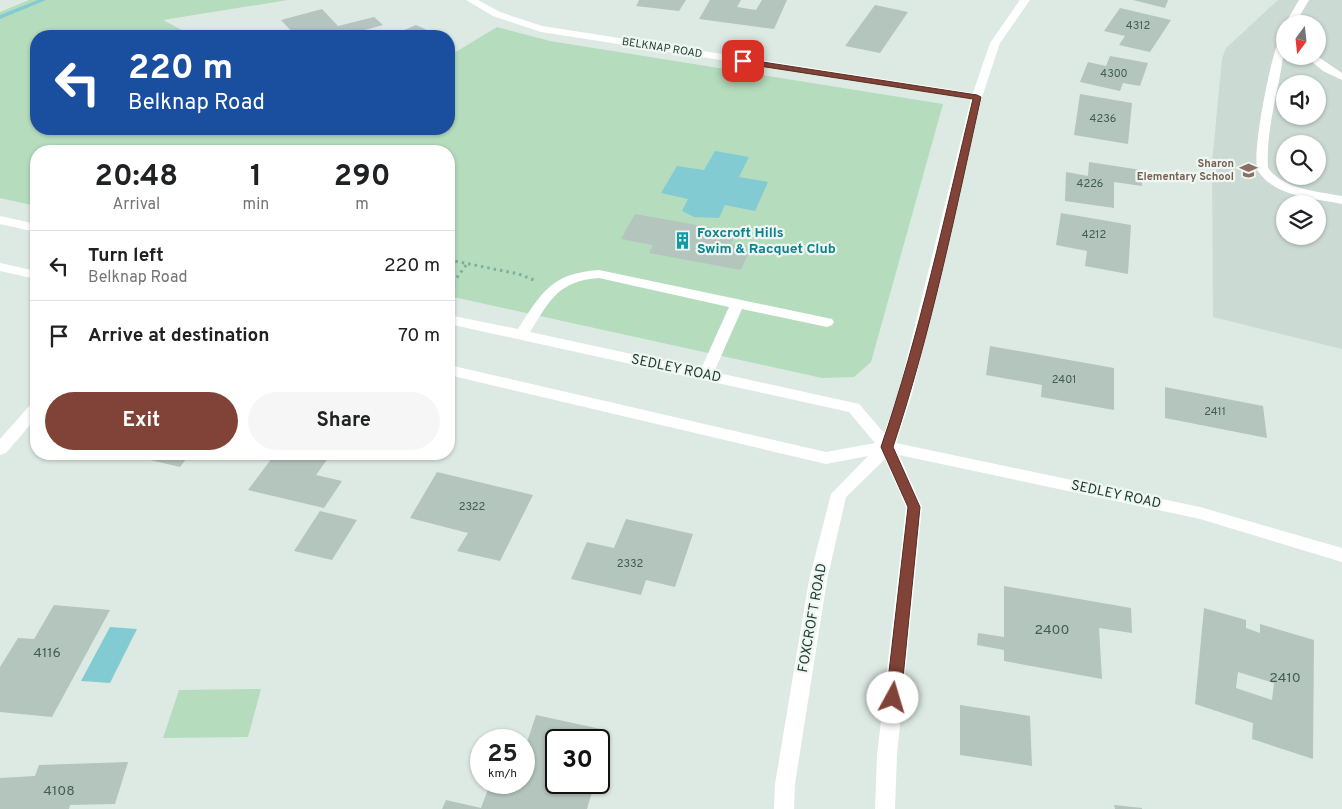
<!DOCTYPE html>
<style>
body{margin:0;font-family:Overpass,sans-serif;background:#f6f6f6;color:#202124;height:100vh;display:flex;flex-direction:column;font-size:19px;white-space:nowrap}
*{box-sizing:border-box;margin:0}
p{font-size:16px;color:#757577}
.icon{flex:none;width:28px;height:28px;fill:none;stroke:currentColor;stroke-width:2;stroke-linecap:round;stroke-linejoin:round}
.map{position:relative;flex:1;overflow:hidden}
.side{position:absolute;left:30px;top:145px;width:425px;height:315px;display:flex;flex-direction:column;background:#fff;border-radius:20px;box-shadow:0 1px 4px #0004}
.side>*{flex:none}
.banner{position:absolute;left:30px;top:30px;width:425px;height:105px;border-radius:20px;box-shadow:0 1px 4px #0004;background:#1a4fa0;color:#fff;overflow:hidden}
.needle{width:32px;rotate:195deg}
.buttons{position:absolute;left:1276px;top:15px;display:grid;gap:10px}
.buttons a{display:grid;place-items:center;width:50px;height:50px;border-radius:50%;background:#fff;box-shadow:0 1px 4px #0004;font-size:25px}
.speed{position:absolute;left:470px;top:729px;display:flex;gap:10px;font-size:25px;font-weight:700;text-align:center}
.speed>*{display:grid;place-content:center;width:65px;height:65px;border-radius:50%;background:#fff;box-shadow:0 1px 4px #0004;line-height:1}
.speed small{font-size:12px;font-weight:400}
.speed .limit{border:2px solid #111;border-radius:8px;background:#fff;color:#111}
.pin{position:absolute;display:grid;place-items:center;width:42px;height:42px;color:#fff;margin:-21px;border-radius:10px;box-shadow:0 2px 8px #0006}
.me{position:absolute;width:55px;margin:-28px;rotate:6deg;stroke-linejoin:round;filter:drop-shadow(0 0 4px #0008)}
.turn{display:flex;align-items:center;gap:18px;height:105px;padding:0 15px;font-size:22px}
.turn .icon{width:65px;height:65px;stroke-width:2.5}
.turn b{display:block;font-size:35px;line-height:42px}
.eta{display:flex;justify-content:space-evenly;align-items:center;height:85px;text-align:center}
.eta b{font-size:30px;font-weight:700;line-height:35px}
.primary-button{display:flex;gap:10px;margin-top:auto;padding:10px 15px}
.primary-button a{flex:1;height:58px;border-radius:30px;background:#814337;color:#fff;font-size:20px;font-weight:700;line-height:58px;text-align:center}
.primary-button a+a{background:#f6f6f6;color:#202124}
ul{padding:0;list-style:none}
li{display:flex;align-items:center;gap:15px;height:70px;padding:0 15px;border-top:1px solid #e0e0e0}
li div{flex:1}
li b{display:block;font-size:19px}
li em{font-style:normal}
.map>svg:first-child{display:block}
.built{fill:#cbdad2;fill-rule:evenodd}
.green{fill:#b5dcbd}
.water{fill:#82cbd2}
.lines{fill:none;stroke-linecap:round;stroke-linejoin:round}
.stream{fill:#82cbd2;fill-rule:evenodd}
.building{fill:#b3c5bc;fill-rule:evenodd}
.path{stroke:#7caf9c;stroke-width:3;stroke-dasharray:2.5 4;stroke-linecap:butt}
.minor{fill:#fff;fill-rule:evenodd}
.route{fill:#814337;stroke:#542c24}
.labels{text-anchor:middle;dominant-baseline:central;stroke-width:4.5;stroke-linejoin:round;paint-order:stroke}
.number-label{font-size:11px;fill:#435d54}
.far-street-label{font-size:11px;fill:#1e3a31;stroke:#eef7f1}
.far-education-label{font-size:11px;font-weight:bold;fill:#785e54;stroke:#eef7f1;text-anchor:end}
.culture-label{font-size:14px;font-weight:bold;fill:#0d838f;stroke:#eef7f1;text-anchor:start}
.street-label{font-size:14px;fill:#1e3a31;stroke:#eef7f1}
.near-number-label{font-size:14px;fill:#435d54}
</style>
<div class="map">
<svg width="1342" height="809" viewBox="0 0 1342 809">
<rect width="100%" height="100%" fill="#ddeae3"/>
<path class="built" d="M1278 0H1342V349L1213 317 1212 163 1222 59 1226 48ZM1285 24H1318V56H1285ZM1285 84H1318V116H1285ZM1285 144H1318V176H1285ZM1285 204H1318V236H1285Z"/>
<g class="green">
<path d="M29 0H288L163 20 193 36H36V129H449V56L497 27 550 41 943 104 871 362 854 377 822 378 449 296V151H36V206L0 198V12Z"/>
<path d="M261 689 248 737 163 738 179 690Z"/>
</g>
<g class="water">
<path d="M715 151 749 157 739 177 768 182 755 211 725 205 719 218 694 217 682 211 688 199 661 193 677 166 704 170Z"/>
<path d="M110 627 137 629 110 683 81 681Z"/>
</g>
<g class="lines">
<path class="stream" d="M38 0H46L0 19V15Z"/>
</g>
<g class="building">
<path d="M639 0H686L679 11 636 6Z"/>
<path d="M710 0H741L737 7 756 10 762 0H787L774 29 699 19Z"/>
<path d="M1133 0H1168L1165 8Z"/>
<path d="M875 5 908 12 880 53 845 46Z"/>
<path d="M1120 8 1171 20 1150 52 1119 45 1125 36 1104 31Z"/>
<path d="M322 9 338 26 374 17 383 25 343 36H296L281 20Z"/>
<path d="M416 25 440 36H391Z"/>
<path d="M1110 56 1148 63 1140 86 1123 83 1120 91 1080 82 1088 62 1106 66Z"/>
<path d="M1080 94 1132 103 1128 144 1074 135Z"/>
<path d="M1089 162 1141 170 1142 186 1114 182V208L1065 201 1066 172 1088 176Z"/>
<path d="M1061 213 1131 225 1128 274 1085 266 1087 251 1056 245Z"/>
<path d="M635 214 736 232 731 244 751 247 741 270 649 253 653 245 621 239Z"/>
<path d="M990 346 1114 368V410L1041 397 1042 385 986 375Z"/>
<path d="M1165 387 1263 406 1267 438 1165 418Z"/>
<path d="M125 454H190L180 467Z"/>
<path d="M275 454H331L316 475 342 481 324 508 248 490Z"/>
<path d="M437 472 533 495 500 561 457 551 468 533 410 518Z"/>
<path d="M320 511 357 520 332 560 294 551Z"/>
<path d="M626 519 693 534 675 587 646 580 641 595 571 579 587 542 614 548Z"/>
<path d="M1004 586 1131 608 1132 633 1099 628 1102 679 1004 661V650L977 645 978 633 1004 637Z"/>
<path d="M54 605 110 610 52 717 0 712V667L18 638 34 639Z"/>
<path d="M1204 608 1246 620V628L1260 633V624L1314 640 1313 759 1252 739 1253 723 1195 704ZM1238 672 1274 683 1272 700 1236 688Z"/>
<path d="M960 705 1030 716 1032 766 960 755Z"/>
<path d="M536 715 610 731 599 768V740H556V782H595L587 809H442L446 800 481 808 490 784 511 789 513 782H524V751Z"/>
<path d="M128 762 115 804 70 805 69 809H0V778L35 776 39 765Z"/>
<path d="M1114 805 1142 808V809H1115Z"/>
</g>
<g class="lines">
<g class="path">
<path d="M449 260 519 274 536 281"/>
<path d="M449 288 467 264"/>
</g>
<g class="minor">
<path d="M466 0H478L500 12 542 26 973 93 990 43 1020 0H1030L1000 43 982 97 912 394 896 443 1200 507 1342 548V562L1200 519 899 455 922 507 897 755 895 809H875L877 755 906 507 885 459 846 497 827 580 795 784 794 809H774L775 784 809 580 831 494 868 456 826 464 449 375V365L826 452 875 443 849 412 449 324V315L518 329C542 292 552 273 599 270L832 319 834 322 832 325 827 327 742 309 714 372 859 404 884 433 898 394 971 99 541 32 493 16ZM599 278 729 307 701 369 530 332C550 300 558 281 599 278Z"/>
<path d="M1299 0H1309L1295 24H1285Z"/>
<path d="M1285 30C1285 76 1265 121 1268 168 1285 190 1317 191 1342 196V204C1314 198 1275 197 1258 171 1250 158 1274 33 1285 30Z"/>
<path d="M1305 56H1317L1342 73V80L1323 71Z"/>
<path d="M0 216 36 224V232L0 224Z"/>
<path d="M0 263 36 271V279L0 271Z"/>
<path d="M36 403V418L6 453 0 455V439L31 404Z"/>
</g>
</g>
<path class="route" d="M743 59 977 95 981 97C955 214 931 333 893 447L920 507 901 698 898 703 893 704 888 703 886 698 908 507 881 447C920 333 945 215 973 99L740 63V59Z"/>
<defs>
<symbol id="school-bare" viewBox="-9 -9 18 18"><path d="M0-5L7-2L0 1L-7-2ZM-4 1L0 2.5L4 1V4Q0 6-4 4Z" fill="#8d6e63" stroke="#eef7f1" stroke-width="2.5" paint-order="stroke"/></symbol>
<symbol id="building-bare" viewBox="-9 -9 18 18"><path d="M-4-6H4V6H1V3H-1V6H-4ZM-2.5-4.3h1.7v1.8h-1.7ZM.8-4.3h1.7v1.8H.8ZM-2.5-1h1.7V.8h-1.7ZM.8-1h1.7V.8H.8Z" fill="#0f9aa8" stroke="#eef7f1" stroke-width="2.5" paint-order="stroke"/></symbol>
</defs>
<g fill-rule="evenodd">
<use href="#school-bare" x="1236" y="158" width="25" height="25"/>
<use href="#building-bare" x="670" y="228" width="25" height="25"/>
</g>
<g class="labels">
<g class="number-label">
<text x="1138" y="26">4312</text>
<text x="1114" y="74">4300</text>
<text x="1103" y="119">4236</text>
<text x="1090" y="184">4226</text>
<text x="1094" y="235">4212</text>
<text x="1064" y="380">2401</text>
<text x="1215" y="412">2411</text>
<text x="472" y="507">2322</text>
<text x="630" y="564">2332</text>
</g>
<g class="far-street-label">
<text transform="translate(662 48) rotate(9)">BELKNAP ROAD</text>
</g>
<g class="far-education-label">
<text x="1234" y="164">Sharon<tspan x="1234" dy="13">Elementary School</tspan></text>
</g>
<g class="culture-label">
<text x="697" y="233">Foxcroft Hills<tspan x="697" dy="16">Swim &amp; Racquet Club</tspan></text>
</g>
<g class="street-label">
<text transform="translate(676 369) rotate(12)">SEDLEY ROAD</text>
<text transform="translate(1116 495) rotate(12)">SEDLEY ROAD</text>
<text transform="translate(813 618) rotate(-80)">FOXCROFT ROAD</text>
</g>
<g class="near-number-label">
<text x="1052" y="630">2400</text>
<text x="47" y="653">4116</text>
<text x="1285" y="678">2410</text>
<text x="59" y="791">4108</text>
</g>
</g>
</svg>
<div class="buttons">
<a><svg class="needle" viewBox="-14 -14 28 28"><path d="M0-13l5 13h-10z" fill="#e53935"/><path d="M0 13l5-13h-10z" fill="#757577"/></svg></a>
<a><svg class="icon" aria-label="sound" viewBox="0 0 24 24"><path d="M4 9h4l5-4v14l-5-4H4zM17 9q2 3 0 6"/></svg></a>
<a><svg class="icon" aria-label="search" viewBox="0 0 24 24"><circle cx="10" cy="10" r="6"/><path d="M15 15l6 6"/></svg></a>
<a><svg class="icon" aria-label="layers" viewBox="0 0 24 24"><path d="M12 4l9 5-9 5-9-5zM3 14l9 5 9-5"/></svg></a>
</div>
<div class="speed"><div>25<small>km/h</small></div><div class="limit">30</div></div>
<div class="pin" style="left:743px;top:61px;background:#d93025"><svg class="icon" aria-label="arrive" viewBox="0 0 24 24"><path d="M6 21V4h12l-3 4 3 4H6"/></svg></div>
<svg class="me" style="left:893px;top:698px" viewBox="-20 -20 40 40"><circle r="19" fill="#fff"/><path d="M0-13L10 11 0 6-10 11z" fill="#814337"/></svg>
<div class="banner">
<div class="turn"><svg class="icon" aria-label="left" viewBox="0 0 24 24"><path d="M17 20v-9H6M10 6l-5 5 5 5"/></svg><div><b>220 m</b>Belknap Road</div></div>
</div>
<section class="side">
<div class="eta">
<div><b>20:48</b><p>Arrival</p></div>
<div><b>1</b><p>min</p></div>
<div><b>290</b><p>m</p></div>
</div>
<ul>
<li><svg class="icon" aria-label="left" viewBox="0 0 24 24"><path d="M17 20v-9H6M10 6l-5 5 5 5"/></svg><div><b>Turn left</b><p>Belknap Road</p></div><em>220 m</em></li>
<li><svg class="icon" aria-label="arrive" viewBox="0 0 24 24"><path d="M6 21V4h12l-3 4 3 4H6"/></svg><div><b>Arrive at destination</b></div><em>70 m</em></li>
</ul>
<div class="primary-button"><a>Exit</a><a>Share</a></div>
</section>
</div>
